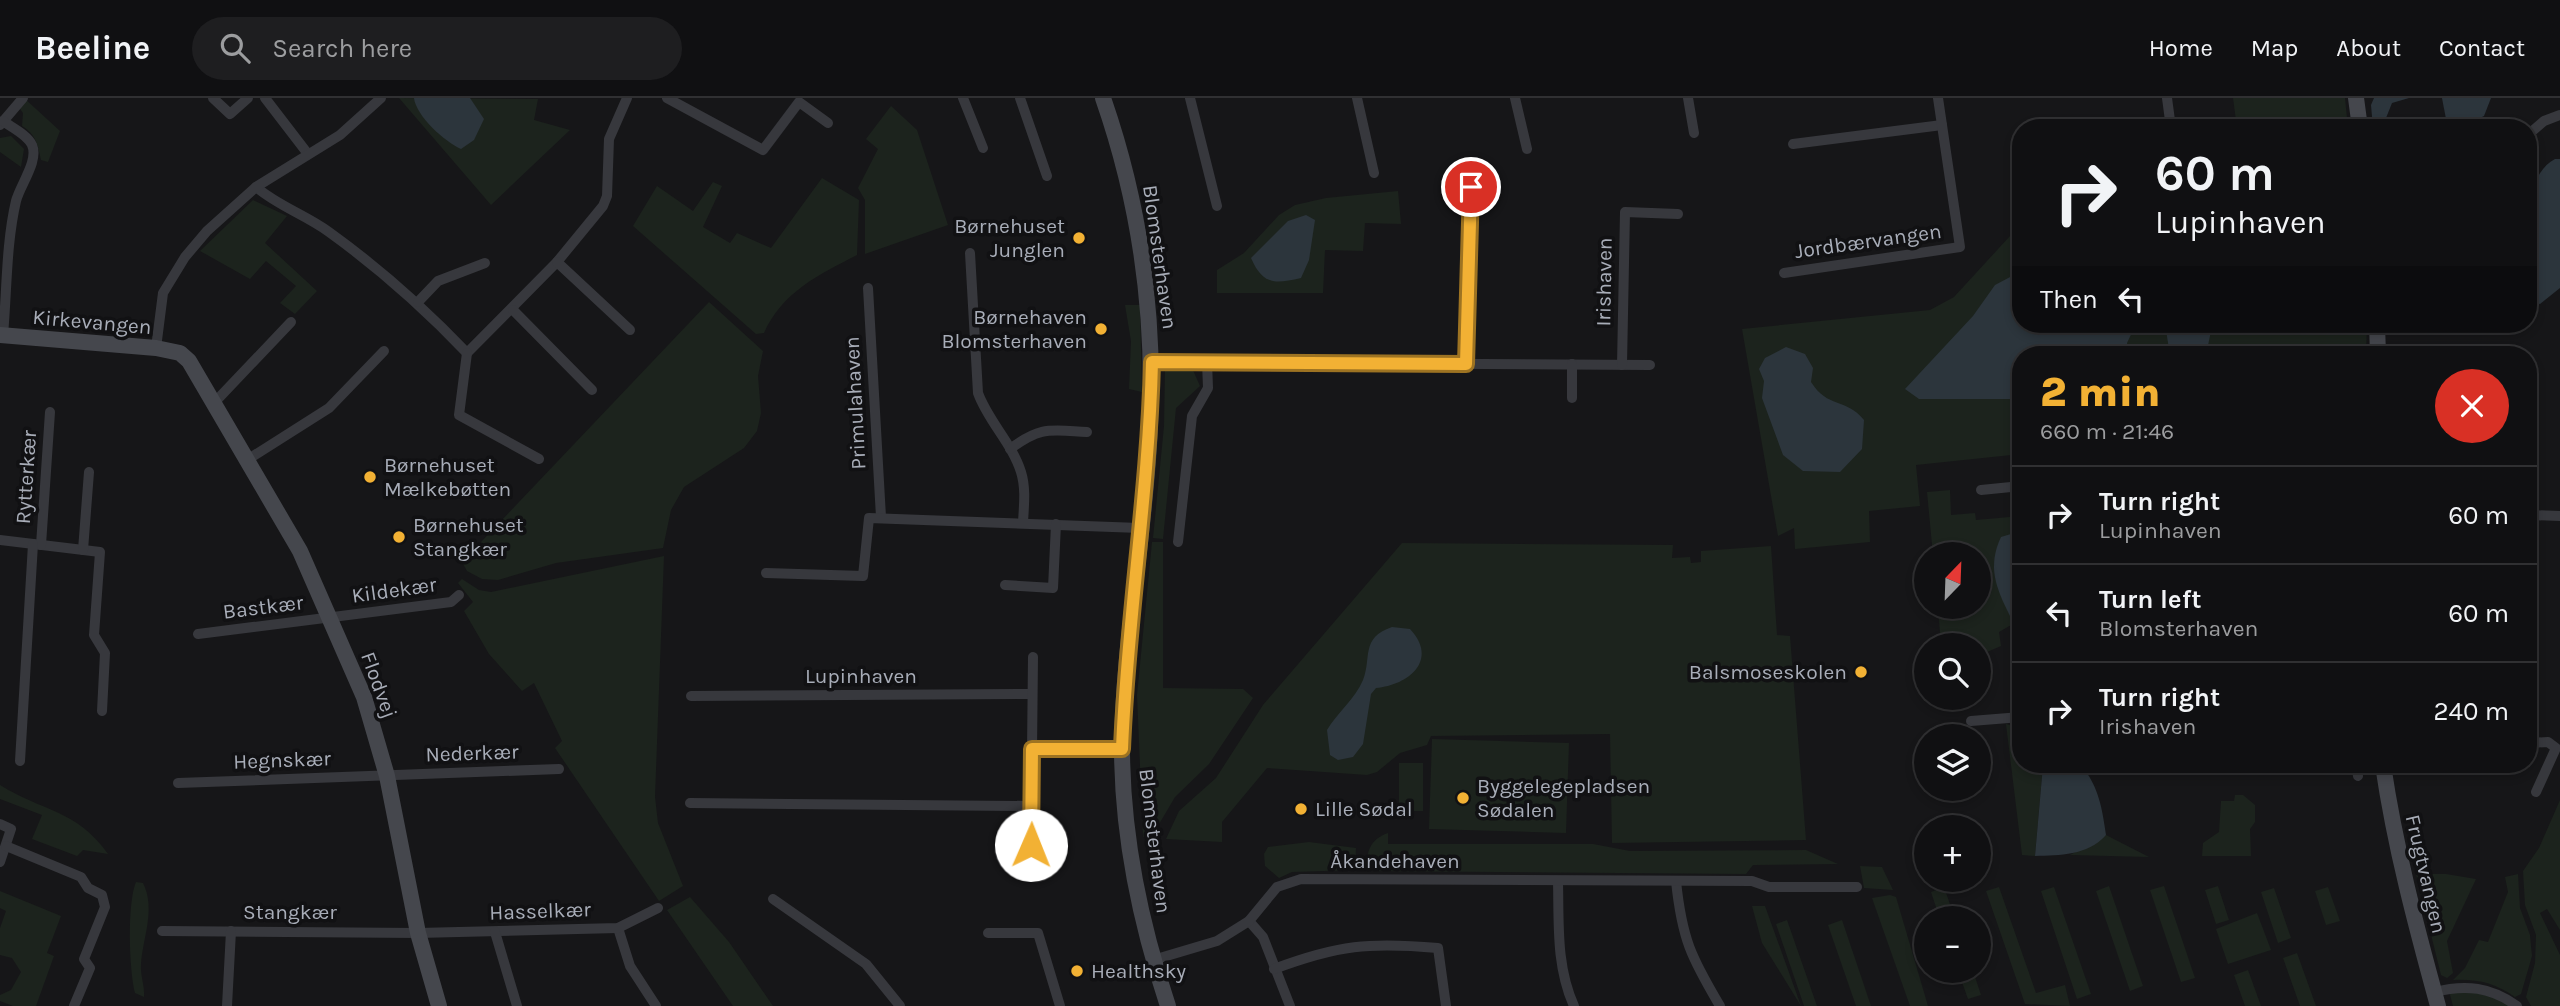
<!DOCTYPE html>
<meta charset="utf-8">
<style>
body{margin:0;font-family:Karla,sans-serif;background:#1e1e20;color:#f1f3f6;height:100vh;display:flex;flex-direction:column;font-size:26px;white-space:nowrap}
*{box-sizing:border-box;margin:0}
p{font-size:23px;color:#9c9d9f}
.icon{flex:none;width:38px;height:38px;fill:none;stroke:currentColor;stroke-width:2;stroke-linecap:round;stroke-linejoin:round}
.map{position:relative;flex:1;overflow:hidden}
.side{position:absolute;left:2012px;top:248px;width:525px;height:427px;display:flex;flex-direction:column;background:#101012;border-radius:28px;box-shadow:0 4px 10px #0003,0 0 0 2px #303032}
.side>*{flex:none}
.guide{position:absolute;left:2012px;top:21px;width:525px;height:214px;border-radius:28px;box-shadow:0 4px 10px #0003,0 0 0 2px #303032;background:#101012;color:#f1f3f6;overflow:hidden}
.needle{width:46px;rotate:23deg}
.tools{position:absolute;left:1914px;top:444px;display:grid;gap:14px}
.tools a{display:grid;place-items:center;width:77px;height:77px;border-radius:50%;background:#101012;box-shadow:0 4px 10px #0003,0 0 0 2px #303032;font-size:35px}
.pin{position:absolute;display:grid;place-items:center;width:60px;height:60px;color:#fff;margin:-30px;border:4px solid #fff;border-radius:50%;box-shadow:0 2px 7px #0007}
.me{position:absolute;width:77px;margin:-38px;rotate:1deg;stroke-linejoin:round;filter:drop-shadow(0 0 5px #0008)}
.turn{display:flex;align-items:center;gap:24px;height:147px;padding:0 28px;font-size:32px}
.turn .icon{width:91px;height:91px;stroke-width:2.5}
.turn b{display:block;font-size:49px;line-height:60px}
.then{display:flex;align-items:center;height:66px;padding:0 28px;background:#0003;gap:14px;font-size:26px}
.round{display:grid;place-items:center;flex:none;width:74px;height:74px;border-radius:37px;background:#1e1e20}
.overview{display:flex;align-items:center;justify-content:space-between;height:119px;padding:0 28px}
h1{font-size:42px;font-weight:800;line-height:52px;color:#f2b134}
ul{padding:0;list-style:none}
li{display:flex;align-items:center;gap:21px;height:98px;padding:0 28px;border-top:2px solid #303032}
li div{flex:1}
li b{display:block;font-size:26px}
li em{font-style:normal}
header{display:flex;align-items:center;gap:42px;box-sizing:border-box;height:98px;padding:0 35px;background:#101012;border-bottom:2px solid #303032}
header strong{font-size:33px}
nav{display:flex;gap:38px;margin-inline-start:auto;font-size:24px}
.search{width:490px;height:63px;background:#1e1e20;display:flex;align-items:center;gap:18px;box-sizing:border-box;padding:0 24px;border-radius:38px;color:#9c9d9f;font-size:26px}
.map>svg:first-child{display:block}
.green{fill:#1c231d}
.water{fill:#2c353c}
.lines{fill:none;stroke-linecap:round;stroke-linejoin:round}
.street{stroke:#37383d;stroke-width:10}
.secondary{stroke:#45474d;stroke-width:16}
.route-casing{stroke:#9d7322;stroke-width:18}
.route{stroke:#f2b134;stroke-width:12}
.poi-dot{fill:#f2b134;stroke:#111113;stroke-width:2.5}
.labels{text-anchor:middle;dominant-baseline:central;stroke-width:7;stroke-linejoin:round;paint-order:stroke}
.poi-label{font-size:21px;fill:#a8adb8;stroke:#111113;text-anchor:start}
.street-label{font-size:21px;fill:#a8adb8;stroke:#111113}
</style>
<header>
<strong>Beeline</strong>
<div class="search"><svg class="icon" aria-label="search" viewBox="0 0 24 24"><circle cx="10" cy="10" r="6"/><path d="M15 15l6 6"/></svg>Search here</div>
<nav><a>Home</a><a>Map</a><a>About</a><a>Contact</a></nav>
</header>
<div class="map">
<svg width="2560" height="908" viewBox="0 0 2560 908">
<rect width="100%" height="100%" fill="#161618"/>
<g class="green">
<path d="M24 0 60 33 48 64 41 62C38 48 36 36 22 28L23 15 18 8Z"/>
<path d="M399 0 538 1 534 22 570 32 491 107Z"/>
<path d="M2233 0H2345L2348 30H2237Z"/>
<path d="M891 8 917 32 948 127 865 156V102L858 90 878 51 866 41Z"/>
<path d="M11 38 24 51 21 69 0 54V40Z"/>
<path d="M822 80 859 102 857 157C820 176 782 194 764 235L756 236 633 128 657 88 693 113 713 84 722 88 703 129 730 145 737 135 771 150Z"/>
<path d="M1398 93 1401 126 1365 125 1363 153 1325 152 1323 195H1217V172L1244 155 1279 117 1295 107 1326 100Z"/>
<path d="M253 102 287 118 265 145 317 193 295 216 280 205 296 188 266 163 250 181 200 153Z"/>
<path d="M2021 126V226H2367L2366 257H2021V356L1916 367 1920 408 1869 413 1870 444 1795 451 1794 430 1778 438 1742 231 1930 212 1954 199Z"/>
<path d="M709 204 763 253 758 278 761 315 757 333 744 350 684 389 671 412 663 450 556 465 498 482 482 481 467 473 462 464Z"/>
<path d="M1125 207H1140L1142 294 1129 291 1131 243Z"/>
<path d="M1165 270H1192L1200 288 1176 310 1163 441 1153 440 1164 328Z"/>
<path d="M1950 392 1951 417 1975 415 1976 422 2021 418V522L2015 529 2011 527 1999 534 2001 548 1980 557 1979 548H1941L1938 509H1979V457H1933L1927 394Z"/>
<path d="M1152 444H1163V590L1243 591 1253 600 1209 666 1175 699 1152 738 1143 739 1137 597Z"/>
<path d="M1402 445 1673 447 1672 460 1690 459 1691 465 1701 464V453L1771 448 1777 537 1790 538 1806 742 1612 745 1610 636 1431 638 1427 647 1400 655 1377 674 1367 677 1267 670 1222 724V744L1166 741 1179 713 1216 680 1263 607Z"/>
<path d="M664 458 655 699 658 725 683 788 659 803 555 650 562 643 534 585 522 593 489 556 464 513 473 504 458 485 462 481 479 492 491 494Z"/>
<path d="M2006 626 2021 630V667H2043L2035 758 2022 757Z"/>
<path d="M1432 641 1569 645 1566 735 1429 731Z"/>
<rect x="1399" y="665" width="24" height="48"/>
<path d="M0 687C43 714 76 711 108 756L83 752 77 758 32 741 42 717 0 701Z"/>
<path d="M2235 697H2243L2255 707V724L2250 731 2251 758H2202L2203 745 2219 734 2221 703H2234Z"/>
<path d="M2560 702V832L2547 811 2540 815 2560 857V908H2531L2526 899 2535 865 2536 837 2525 807 2523 773 2539 750Z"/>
<path d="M1388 735V746H1593L1630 753 1806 752 1838 766 1753 767 1746 776 1366 773C1367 753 1369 742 1388 735Z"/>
<path d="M2106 737 2149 759 2070 757Z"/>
<path d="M1309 744 1356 750 1355 772 1292 774 1279 780 1265 768 1264 756 1268 749Z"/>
<path d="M1860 768 1882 769 1893 792 1864 790Z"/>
<path d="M2416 776H2446L2476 781 2447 843 2453 875 2447 880 2441 877Z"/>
<path d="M2518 776 2520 810 2530 837 2532 858 2521 896 2515 899C2495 885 2478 881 2453 882L2465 870 2479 842 2488 844 2508 794 2505 779Z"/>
<path d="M136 784 143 785C156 811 143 839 141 866 140 877 145 888 144 899L135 895C129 872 127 805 136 784Z"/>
<path d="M2109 788 2143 888 2130 893 2096 793Z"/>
<path d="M2164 788 2195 880 2181 884 2150 792Z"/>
<path d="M2218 788 2229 822 2216 826 2205 792Z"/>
<path d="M1944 789 1955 821H1940L1931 794Z"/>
<path d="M1999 789 2036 895 2065 887 2070 908 2025 906 1986 793Z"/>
<path d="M2054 789 2091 896 2077 901 2041 793Z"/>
<path d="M2328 789 2340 823 2326 827 2315 793Z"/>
<path d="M2274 790 2291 840 2278 845 2261 794Z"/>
<path d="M0 793 61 818 47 855 54 858 36 908H13L0 903V897L11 892 21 874 12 860 0 857V830L6 813 0 810Z"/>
<path d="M1890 797 1896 799 1928 908H1910L1872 800Z"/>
<path d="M690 799 729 844 773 908H733L667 812Z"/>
<path d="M1752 808H1765L1801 908 1762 845Z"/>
<path d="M2257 815 2271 852 2228 866 2216 831Z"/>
<path d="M1787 822 1817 908H1804L1776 826Z"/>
<path d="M1842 822 1871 908H1856L1828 827Z"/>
<path d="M2297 855 2316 908H2300L2283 860Z"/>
<path d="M2248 872 2261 908H2245L2234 877Z"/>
<path d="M1958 873H1973L1981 897 1968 901Z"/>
<path d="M2480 891 2514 908H2453L2449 893Z"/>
</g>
<g class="water">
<path d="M414 0H470L484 21 474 42 461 51C445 44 416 18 414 0Z"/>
<path d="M2374 0H2409L2392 5 2382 30H2373L2371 7Z"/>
<path d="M2442 0H2491L2484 18 2461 29 2446 21Z"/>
<path d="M2555 61H2560V190L2540 206 2529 203C2529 166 2517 80 2555 61Z"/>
<path d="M1306 117 1315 122 1309 162 1301 180C1274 186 1263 187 1251 160L1288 123Z"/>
<path d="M2021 152V226H2136L2127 245 2129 257H2021V299L2015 301H1919L1905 291 1973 218 1995 187 2012 178Z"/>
<path d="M2165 226H2217L2211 233 2206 257H2170Z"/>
<path d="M1786 249 1805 256 1813 270 1811 284C1828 311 1845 299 1864 322L1862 351 1840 374 1803 373 1783 357 1762 300 1764 283 1759 271 1765 260Z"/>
<path d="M2021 433V511L2010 518C1996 490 1987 469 2001 439Z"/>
<path d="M1392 529 1410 531C1439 562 1409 587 1376 590L1371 596 1363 646 1353 659 1338 662 1330 657 1327 632C1337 615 1355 601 1363 582 1372 560 1360 540 1392 529Z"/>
<path d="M2043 667H2081C2099 689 2102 710 2106 737 2087 758 2060 757 2035 758Z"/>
</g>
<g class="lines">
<g class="street">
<path d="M213 0 230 16 248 0"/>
<path d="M265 0 308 56"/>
<path d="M667 0 763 52 799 4 828 25"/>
<path d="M963 0 983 50"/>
<path d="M1020 0 1047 78"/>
<path d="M1190 0 1217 108"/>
<path d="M1357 0 1374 75"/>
<path d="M1515 0 1527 51"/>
<path d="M1688 0 1694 35"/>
<path d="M2167 0 2171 30"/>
<path d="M0 27 23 0"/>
<path d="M2529 36 2544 23 2560 17"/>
<path d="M1793 46 1942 27"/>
<path d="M256 89C278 108 306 117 329 134 379 170 425 211 467 255L557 164 603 108 607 98 609 41 627 0"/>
<path d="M970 155 978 295C988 323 1012 345 1021 374 1026 390 1024 407 1023 424"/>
<path d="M557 164 630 232"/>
<path d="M1784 175 1960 149 1938 0"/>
<path d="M868 190 881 419"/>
<path d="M418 204 438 183 485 165"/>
<path d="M513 212 592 292"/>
<path d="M3 237C7 193 6 146 16 103 20 87 39 63 32 47 28 37 11 29 3 23"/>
<path d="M156 250 163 195 185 159 207 133 256 89 340 37 381 0"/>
<path d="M467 255 459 317 539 361"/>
<path d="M1152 264 1650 267"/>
<path d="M1467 266 1471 89"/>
<path d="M1622 267 1625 114 1678 116"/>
<path d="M1572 300V266"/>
<path d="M214 305 291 224"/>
<path d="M1010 351C1041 328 1049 332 1087 334"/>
<path d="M247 362 329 310 384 253"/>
<path d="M1981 392 2021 388"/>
<path d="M2529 417 2560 418"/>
<path d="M0 442 100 454 94 537 105 555 102 613"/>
<path d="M1178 444 1192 318 1208 290 1207 264"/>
<path d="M41 447 50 314"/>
<path d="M83 452 89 374"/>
<path d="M766 475 863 478 869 420 1140 430"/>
<path d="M1005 487 1053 490 1056 426"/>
<path d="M198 536 451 504 459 497"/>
<path d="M691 598 1032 596"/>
<path d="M1971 623 2021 619"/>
<path d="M2529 645 2548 644 2556 650 2536 694"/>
<path d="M1032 651H1122"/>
<path d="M20 663 33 446"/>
<path d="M2356 667 2358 678"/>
<path d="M178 685 559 671"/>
<path d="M690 705 1031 708"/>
<path d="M0 726 11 731 0 764"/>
<path d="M1031 747 1033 559"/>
<path d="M6 748 81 779 88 790 102 797 105 809 84 861 90 870 74 908"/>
<path d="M1558 783C1559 826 1556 868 1574 908"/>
<path d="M1676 783C1682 841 1691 859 1720 908"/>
<path d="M773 801 866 866 900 908"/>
<path d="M1249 823 1263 839 1290 908"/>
<path d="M618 830 630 868 656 908"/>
<path d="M162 833 418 835 618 830 658 810"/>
<path d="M495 834 517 908"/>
<path d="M988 835H1038L1060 908"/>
<path d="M1153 862 1217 843 1249 823 1277 789 1301 781 1752 783 1769 789H1857"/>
<path d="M1274 871C1338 847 1369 844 1438 850L1446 908"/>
<path d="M2434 894C2466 886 2491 889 2517 908"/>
<path d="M227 908 231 833"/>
</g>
<g class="secondary">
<path d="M1103 0C1140 106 1155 215 1150 328 1146 435 1123 541 1122 649 1122 737 1140 824 1168 908"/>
<path d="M2356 0 2360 30"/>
<path d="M2377 226 2378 257"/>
<path d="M0 237 156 250 180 255 189 263 300 453 364 599 387 678 418 835 439 908"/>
<path d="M2383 667C2395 749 2416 828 2438 908"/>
</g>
</g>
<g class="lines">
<defs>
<path id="route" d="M1031 747 1032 651H1122C1127 521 1149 394 1152 264L1466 266 1471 89"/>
</defs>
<use href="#route" class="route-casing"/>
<use href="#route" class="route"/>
</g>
<g class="poi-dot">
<circle cx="1079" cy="140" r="7"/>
<circle cx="1101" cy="231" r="7"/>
<circle cx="370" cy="379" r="7"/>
<circle cx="399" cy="439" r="7"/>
<circle cx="1861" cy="574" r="7"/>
<circle cx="1463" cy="700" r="7"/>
<circle cx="1301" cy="711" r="7"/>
<circle cx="1077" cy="873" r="7"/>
</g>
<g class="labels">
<g class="poi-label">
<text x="1065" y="128" text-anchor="end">Børnehuset<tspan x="1065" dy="24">Junglen</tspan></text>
<text x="1087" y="219" text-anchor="end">Børnehaven<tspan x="1087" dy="24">Blomsterhaven</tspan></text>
<text x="384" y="367">Børnehuset<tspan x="384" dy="24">Mælkebøtten</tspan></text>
<text x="413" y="427">Børnehuset<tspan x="413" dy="24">Stangkær</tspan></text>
<text x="1847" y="574" text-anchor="end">Balsmoseskolen</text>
<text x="1477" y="688">Byggelegepladsen<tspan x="1477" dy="24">Sødalen</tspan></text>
<text x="1315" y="711">Lille Sødal</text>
<text x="1091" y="873">Healthsky</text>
</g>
<g class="street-label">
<text transform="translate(1868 143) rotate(-8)">Jordbærvangen</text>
<text transform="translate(1160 159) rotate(82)">Blomsterhaven</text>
<text transform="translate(1604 184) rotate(-89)">Irishaven</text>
<text transform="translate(92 224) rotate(5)">Kirkevangen</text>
<text transform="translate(855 305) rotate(-93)">Primulahaven</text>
<text transform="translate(26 379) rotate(-86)">Rytterkær</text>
<text transform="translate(394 492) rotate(-8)">Kildekær</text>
<text transform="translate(263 509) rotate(-7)">Bastkær</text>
<text x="861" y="578">Lupinhaven</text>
<text transform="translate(379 587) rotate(70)">Flodvej</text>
<text transform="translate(472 655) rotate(-2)">Nederkær</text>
<text transform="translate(282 662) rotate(-2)">Hegnskær</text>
<text transform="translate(1155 743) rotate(83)">Blomsterhaven</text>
<text x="1395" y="763">Åkandehaven</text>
<text transform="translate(2426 776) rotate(77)">Frugtvangen</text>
<text transform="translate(540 813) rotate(-2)">Hasselkær</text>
<text x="290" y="814">Stangkær</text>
</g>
</g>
</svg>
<div class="tools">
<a><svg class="needle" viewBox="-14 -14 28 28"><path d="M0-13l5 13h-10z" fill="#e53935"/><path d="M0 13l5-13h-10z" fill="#9c9d9f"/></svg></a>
<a><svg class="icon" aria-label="search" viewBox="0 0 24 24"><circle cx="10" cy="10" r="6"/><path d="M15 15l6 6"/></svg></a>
<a><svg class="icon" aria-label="layers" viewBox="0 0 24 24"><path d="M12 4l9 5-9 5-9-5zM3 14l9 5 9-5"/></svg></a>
<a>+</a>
<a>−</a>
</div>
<div class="pin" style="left:1471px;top:89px;background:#d93025"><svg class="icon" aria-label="arrive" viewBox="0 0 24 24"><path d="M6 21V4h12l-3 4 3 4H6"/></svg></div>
<svg class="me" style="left:1031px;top:747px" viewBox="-20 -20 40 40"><circle r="19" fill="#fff"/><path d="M0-13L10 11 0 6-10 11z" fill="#f2b134"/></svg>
<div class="guide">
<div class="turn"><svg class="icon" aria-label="right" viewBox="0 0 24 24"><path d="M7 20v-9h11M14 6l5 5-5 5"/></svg><div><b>60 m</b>Lupinhaven</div></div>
<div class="then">Then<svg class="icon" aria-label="left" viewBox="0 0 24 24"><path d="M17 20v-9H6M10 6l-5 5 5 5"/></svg></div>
</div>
<section class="side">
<div class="overview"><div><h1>2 min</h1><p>660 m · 21:46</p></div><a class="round" style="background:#d93025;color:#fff"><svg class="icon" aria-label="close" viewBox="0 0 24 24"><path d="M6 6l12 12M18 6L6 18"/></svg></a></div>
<ul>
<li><svg class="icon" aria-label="right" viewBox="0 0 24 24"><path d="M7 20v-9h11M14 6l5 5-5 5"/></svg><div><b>Turn right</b><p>Lupinhaven</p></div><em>60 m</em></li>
<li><svg class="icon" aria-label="left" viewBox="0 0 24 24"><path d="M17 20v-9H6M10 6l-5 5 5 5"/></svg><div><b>Turn left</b><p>Blomsterhaven</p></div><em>60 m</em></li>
<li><svg class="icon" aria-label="right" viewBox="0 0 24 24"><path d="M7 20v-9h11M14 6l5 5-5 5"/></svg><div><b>Turn right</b><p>Irishaven</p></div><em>240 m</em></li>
</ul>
</section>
</div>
